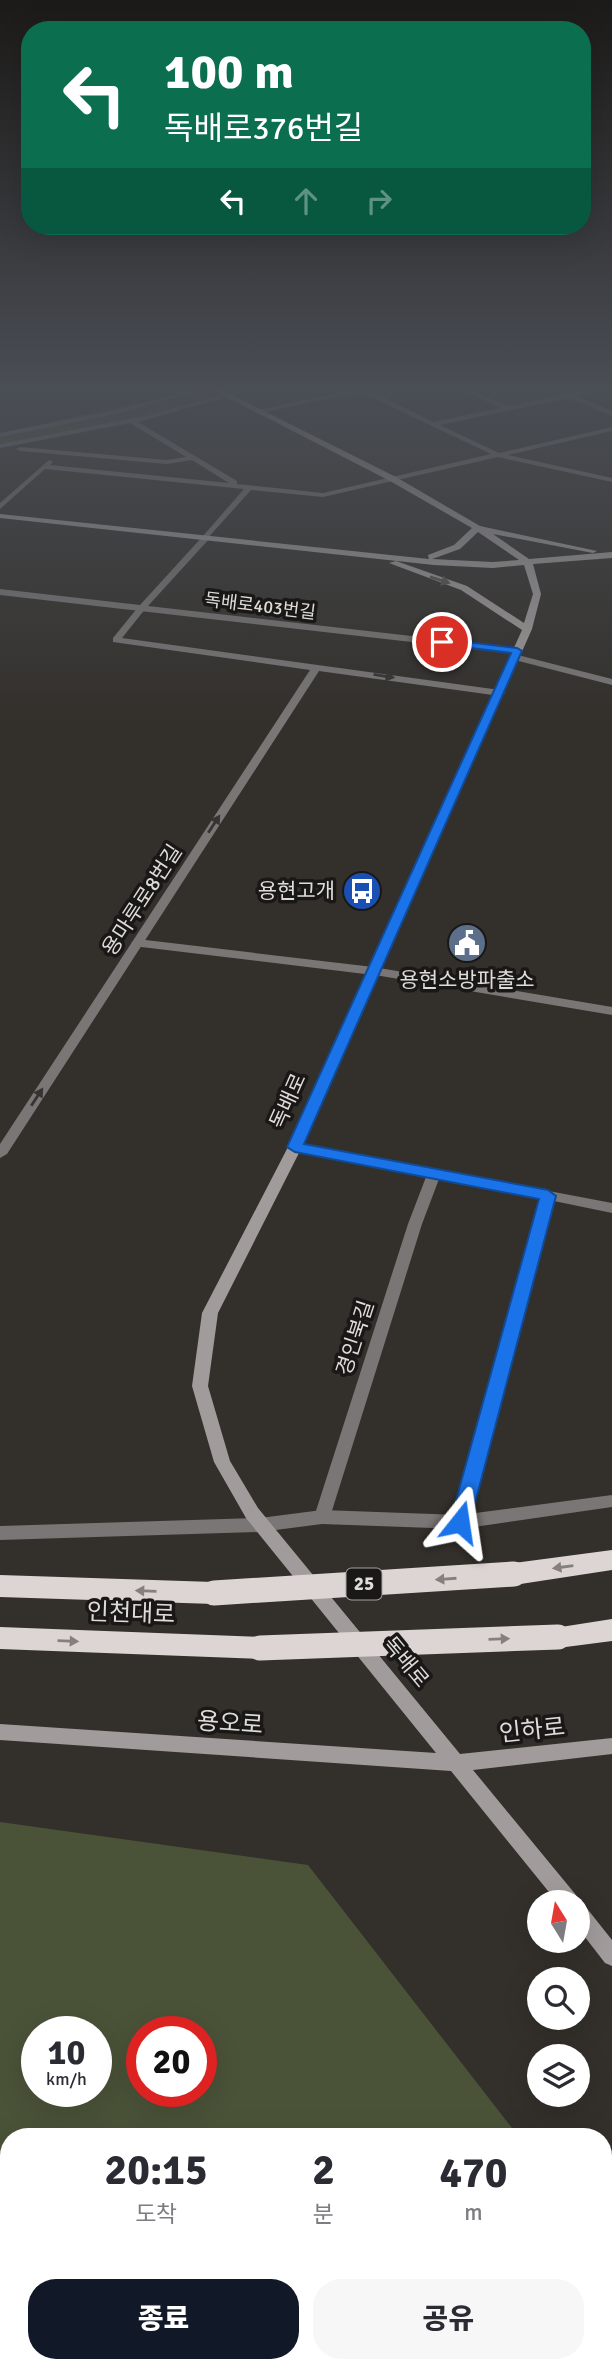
<!DOCTYPE html>
<html lang="ko">
<meta charset="utf-8">
<style>
body{margin:0;font-family:Signika,"Noto Sans KR",sans-serif;background:#f7f7f7;color:#2b2b33;height:100vh;display:flex;flex-direction:column;font-size:26px;white-space:nowrap}
*{box-sizing:border-box;margin:0}
p{font-size:23px;color:#7c7c81}
.icon{flex:none;width:38px;height:38px;fill:none;stroke:currentColor;stroke-width:2;stroke-linecap:round;stroke-linejoin:round}
.map{position:relative;flex:1;overflow:hidden}
.panel{position:absolute;left:0px;top:2128px;width:612px;height:245px;display:flex;flex-direction:column;background:#fff;border-radius:28px 28px 0 0;box-shadow:0 7px 28px #0002}
.panel>*{flex:none}
.hud{position:absolute;left:21px;top:21px;width:570px;height:214px;border-radius:28px;box-shadow:0 7px 28px #0002;background:#0b6e4f;color:#fff;overflow:hidden}
.needle{width:46px;rotate:349deg}
.fabs{position:absolute;left:527px;top:1890px;display:grid;gap:14px}
.fabs a{display:grid;place-items:center;width:63px;height:63px;border-radius:50%;background:#fff;box-shadow:0 7px 28px #0002;font-size:35px}
.speed{position:absolute;left:21px;top:2016px;display:flex;gap:14px;font-size:35px;font-weight:700;text-align:center}
.speed>*{display:grid;place-content:center;width:91px;height:91px;border-radius:50%;background:#fff;box-shadow:0 7px 28px #0002;line-height:1}
.speed small{font-size:18px;font-weight:400}
.speed .limit{border:10px solid #d22;background:#fff;color:#111}
.pin{position:absolute;display:grid;place-items:center;width:60px;height:60px;color:#fff;margin:-30px;border:4px solid #fff;border-radius:50%;box-shadow:0 2px 7px #0007}
.me{position:absolute;width:77px;margin:-38px;rotate:15deg;stroke-linejoin:round;filter:drop-shadow(0 0 5px #0008)}
.turn{display:flex;align-items:center;gap:24px;height:147px;padding:0 28px;font-size:32px}
.turn .icon{width:91px;height:91px;stroke-width:2.5}
.turn b{display:block;font-size:49px;line-height:60px}
.lanes{display:flex;align-items:center;height:66px;padding:0 28px;background:#0003;justify-content:center;gap:35px;direction:ltr}
.lanes .off{opacity:.35}
.eta{display:flex;justify-content:space-evenly;align-items:center;height:119px;text-align:center}
.eta b{font-size:42px;font-weight:800;line-height:49px}
.button{display:flex;gap:14px;margin-top:auto;padding:14px 28px}
.button a{flex:1;height:80px;border-radius:28px;background:#111827;color:#fff;font-size:28px;font-weight:800;line-height:80px;text-align:center}
.button a+a{background:#f7f7f7;color:#2b2b33}
.map>svg:first-child{display:block}
.green{fill:#4a5338;fill-rule:evenodd}
.lines{fill:none;stroke-linecap:round;stroke-linejoin:round}
.lane{fill:#797675;fill-rule:evenodd}
.street{fill:#797675;fill-rule:evenodd}
.secondary{fill:#a19c9b;fill-rule:evenodd}
.highway{fill:#ddd5d3;fill-rule:evenodd}
.highway-bridge{stroke:#ddd5d3;stroke-width:25}
.oneway{fill:#575352}
.oneway2{fill:#363432}
.oneway3{fill:#85807e}
.route{fill:#1a73e8;stroke:#114b97;stroke-width:2}
.labels{text-anchor:middle;dominant-baseline:central;stroke-width:7;stroke-linejoin:round;paint-order:stroke}
.far-street-label{font-size:18px;fill:#dedcd9;stroke:#1a1816}
.shield{fill:#1a1816;stroke:#a3a19e;stroke-width:2}
.shield-label{font-size:19px;font-weight:bold;fill:#dedcd9}
.poi-label{font-size:21px;fill:#dedcd9;stroke:#1a1816;text-anchor:end}
.street-label{font-size:21px;fill:#dedcd9;stroke:#1a1816}
.near-street-label{font-size:24px;fill:#dedcd9;stroke:#1a1816}
</style>
<div class="map">
<svg width="612" height="2373" viewBox="0 0 612 2373">
<rect width="100%" height="100%" fill="#33302b"/>
<g class="green">
<path d="M201 389H250L228 397 81 432 0 444V433Z"/>
<path d="M0 1822 308 1865 519 2137H9V2364H604V2247L612 2257V2373H0ZM37 2032H96V2091H37ZM142 2032H201V2091H142Z"/>
</g>
<g class="lines">
<g class="lane">
<path d="M0 389H14L0 392Z"/>
<path d="M195 389H207L116 414 0 437V433L116 410Z"/>
<path d="M244 389H255L138 422 237 481V484L323 493 491 454 360 392 256 414 254 411 354 389H368L433 422 500 408 461 389H470L508 406 569 393 605 389 577 396 612 411V416L569 398 440 425 499 453 612 427V431L508 455 612 478V482L498 457 323 497 251 490 206 540 202 538 203 536 244 489 45 469 0 509V503L49 460 53 462 50 465 229 483 192 460 167 464 20 451 16 449 20 447 167 460 186 457 130 423 0 448V444L150 415Z"/>
<path d="M139 606 146 608 122 638 500 690 505 693 500 696 319 671 7 1154 0 1158V1144L310 670 113 642V638Z"/>
<path d="M514 654 612 679V685L511 659V655Z"/>
<path d="M373 967 612 1007V1015L369 974 367 971 369 968Z"/>
<path d="M295 1143 612 1203V1213L554 1201 466 1527 460 1529 454 1527 451 1522 540 1199 439 1179 422 1224 330 1517 328 1522 322 1524 316 1522 314 1517 408 1224 426 1177 290 1150 288 1147Z"/>
</g>
<g class="street">
<path d="M203 536 210 538 148 606 517 648 522 651 517 654 0 595V589L140 605Z"/>
<path d="M137 939 373 967 379 971 373 975 133 946 131 943Z"/>
<path d="M612 1495V1507L460 1529 322 1524 260 1532 0 1540V1526L260 1518 322 1510 460 1515Z"/>
</g>
<path class="secondary" d="M211 389H220L396 477 480 526 597 551 593 553 493 534 529 559 612 552V558L533 564 541 594 532 629 302 1147 218 1313 208 1386 230 1461 258 1508 460 1754 612 1738V1754L473 1770 576 1895 579 1904 585 1906 612 1940V1966L605 1963 578 1928V1902H557L451 1771 0 1740V1724L436 1753 246 1518 214 1462 192 1386 202 1313 288 1147 522 630 461 590 389 563 396 561 467 586 524 623 533 594 524 565 493 568 434 565 0 518V514L429 559 428 555 454 545 472 528 390 481ZM478 532 519 560 493 562 432 559 460 549Z"/>
<g class="highway">
<path d="M612 1550V1570L514 1585 505 1581 501 1574 505 1567 514 1563Z"/>
<path d="M0 1575 214 1582 223 1585 227 1593 223 1601 214 1604 0 1597Z"/>
<path d="M612 1619V1641L558 1648 548 1645 544 1637 548 1629Z"/>
<path d="M0 1627 260 1637 270 1640 274 1648 270 1656 260 1659 0 1649Z"/>
</g>
<g class="highway-bridge">
<path d="M214 1593 514 1574"/>
<path d="M260 1648 558 1637"/>
</g>
</g>
<defs><path id="oneway-solid" d="M-6-.8H1V-3.2L6.5 0L1 3.2V.8H-6Z" transform="scale(1.75)"/></defs>
<use class="oneway" href="#oneway-solid" transform="translate(440 580) rotate(18)"/>
<g class="oneway2">
<use href="#oneway-solid" transform="translate(384 676) rotate(9)"/>
<use href="#oneway-solid" transform="translate(214 824) rotate(-57)"/>
<use href="#oneway-solid" transform="translate(37 1097) rotate(-57)"/>
</g>
<g class="oneway3">
<use href="#oneway-solid" transform="translate(563 1567) rotate(172)"/>
<use href="#oneway-solid" transform="translate(446 1579) rotate(176)"/>
<use href="#oneway-solid" transform="translate(146 1591) rotate(-178)"/>
<use href="#oneway-solid" transform="translate(499 1639) rotate(-2)"/>
<use href="#oneway-solid" transform="translate(68 1641) rotate(2)"/>
</g>
<linearGradient id="sky" x2="0" y2="1"><stop stop-color="#1c1a18"/><stop offset="0.54" stop-color="#4a4e55"/><stop offset="1" stop-color="#4a4e55" stop-opacity="0"/></linearGradient>
<rect width="612" height="721" fill="url(#sky)"/>
<path class="route" d="M442 639 517 648 522 651 304 1144 548 1190 556 1196 470 1522 467 1527 460 1530 453 1527 450 1522 539 1199 295 1152 287 1147 511 653 438 644V640Z"/>
<defs>
<symbol id="bus-disc" viewBox="-11 -11 22 22"><circle r="9.5" fill="#1a4fb4" stroke="#1a1816"/><path d="M-5-6H5V4H4V6H2V4H-2V6H-4V4H-5ZM-3.5-4V0h7V-4ZM-3.5 1.2v1.5H-2V1.2ZM2 1.2v1.5H3.5V1.2Z" fill="#fff"/></symbol>
<symbol id="civic-disc" viewBox="-11 -11 22 22"><circle r="9.5" fill="#5c6f8a" stroke="#1a1816"/><path d="M-.6-6.5H3V-4.5H.6V-3L4-1V1h2V6H-6V1h2V-1L-.6-3ZM-1.2 2.5V6h2.4V2.5Z" fill="#fff"/></symbol>
</defs>
<g fill-rule="evenodd">
<use href="#bus-disc" x="340" y="869" width="44" height="44"/>
<use href="#civic-disc" x="445" y="921" width="44" height="44"/>
</g>
<g class="labels">
<g class="far-street-label">
<text transform="translate(260 606) rotate(7)">독배로403번길</text>
</g>
<rect class="shield" x="346.5" y="1568.5" width="35" height="31" rx="5"/>
<g class="shield-label">
<text x="364" y="1584">25</text>
</g>
<g class="poi-label">
<text x="335" y="891">용현고개</text>
<text x="467" y="980" text-anchor="middle">용현소방파출소</text>
</g>
<g class="street-label">
<text transform="translate(142 900) rotate(-57)">용마루로8번길</text>
<text transform="translate(288 1101) rotate(-66)">독배로</text>
<text transform="translate(355 1338) rotate(-72)">경인북길</text>
<text transform="translate(406 1662) rotate(50)">독배로</text>
</g>
<g class="near-street-label">
<text transform="translate(131 1613) rotate(2)">인천대로</text>
<text transform="translate(230 1723) rotate(4)">용오로</text>
<text transform="translate(532 1730) rotate(-6)">인하로</text>
</g>
</g>
</svg>
<div class="fabs">
<a><svg class="needle" viewBox="-14 -14 28 28"><path d="M0-13l5 13h-10z" fill="#e53935"/><path d="M0 13l5-13h-10z" fill="#7c7c81"/></svg></a>
<a><svg class="icon" aria-label="search" viewBox="0 0 24 24"><circle cx="10" cy="10" r="6"/><path d="M15 15l6 6"/></svg></a>
<a><svg class="icon" aria-label="layers" viewBox="0 0 24 24"><path d="M12 4l9 5-9 5-9-5zM3 14l9 5 9-5"/></svg></a>
</div>
<div class="speed"><div>10<small>km/h</small></div><div class="limit">20</div></div>
<div class="pin" style="left:442px;top:642px;background:#d93025"><svg class="icon" aria-label="arrive" viewBox="0 0 24 24"><path d="M6 21V4h12l-3 4 3 4H6"/></svg></div>
<svg class="me" style="left:460px;top:1522px" viewBox="-20 -20 40 40"><path d="M0-17L14 15 0 8-14 15z" fill="#1a73e8" stroke="#fff" stroke-width="4"/></svg>
<div class="hud">
<div class="turn"><svg class="icon" aria-label="left" viewBox="0 0 24 24"><path d="M17 20v-9H6M10 6l-5 5 5 5"/></svg><div><b>100 m</b>독배로376번길</div></div>
<div class="lanes"><svg class="icon" aria-label="left" viewBox="0 0 24 24"><path d="M17 20v-9H6M10 6l-5 5 5 5"/></svg><svg class="icon off" aria-label="ahead" viewBox="0 0 24 24"><path d="M12 20V5M6 11l6-6 6 6"/></svg><svg class="icon off" aria-label="right" viewBox="0 0 24 24"><path d="M7 20v-9h11M14 6l5 5-5 5"/></svg></div>
</div>
<section class="panel">
<div class="eta">
<div><b>20:15</b><p>도착</p></div>
<div><b>2</b><p>분</p></div>
<div><b>470</b><p>m</p></div>
</div>
<div class="button"><a>종료</a><a>공유</a></div>
</section>
</div>
